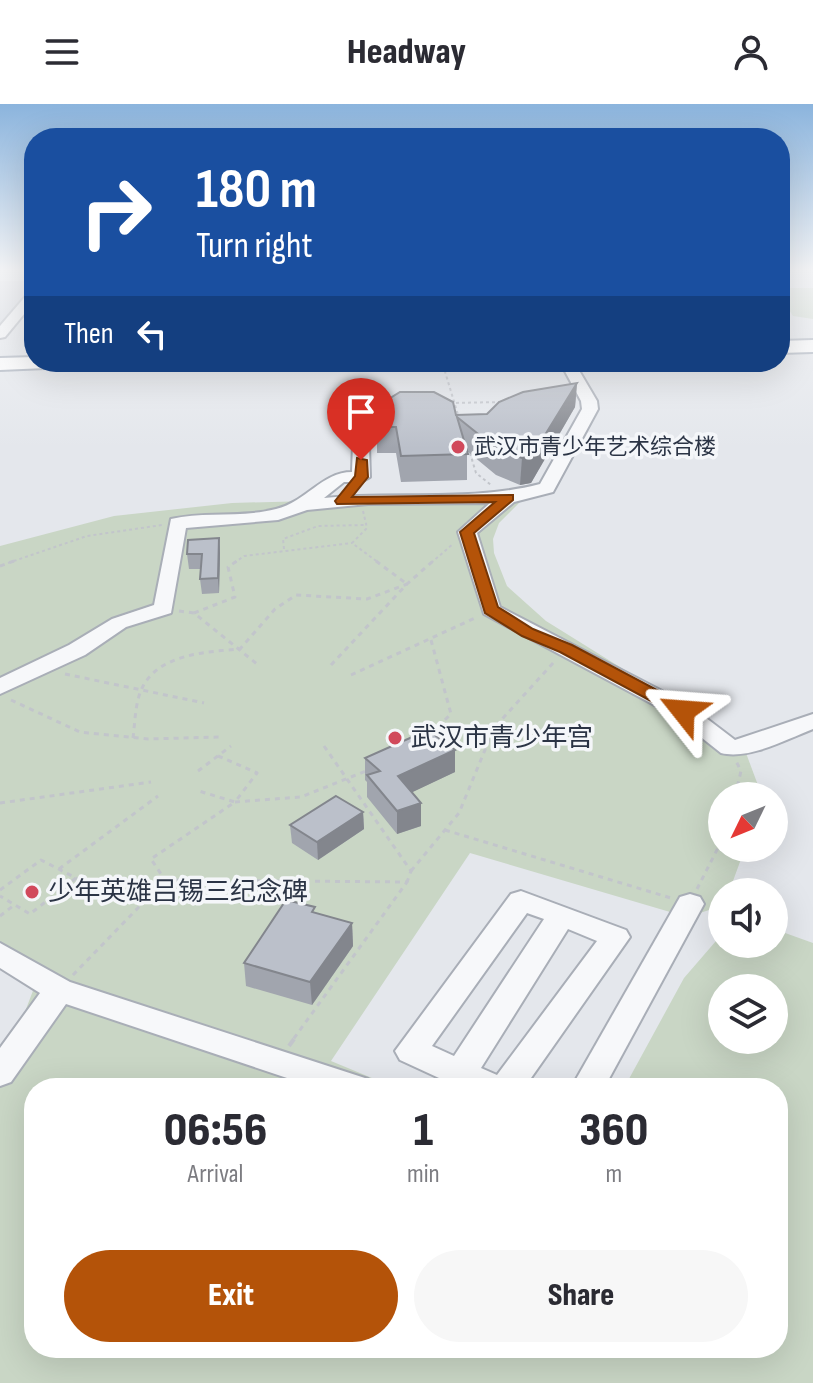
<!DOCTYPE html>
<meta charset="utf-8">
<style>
body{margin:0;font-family:"Sofia Sans Condensed","Noto Sans SC",sans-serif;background:#f7f7f7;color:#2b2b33;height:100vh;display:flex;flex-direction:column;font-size:30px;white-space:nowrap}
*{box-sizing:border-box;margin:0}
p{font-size:26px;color:#7c7c81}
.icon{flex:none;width:44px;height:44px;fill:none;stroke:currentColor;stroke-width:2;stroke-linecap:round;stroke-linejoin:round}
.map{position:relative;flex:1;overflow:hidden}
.panel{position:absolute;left:24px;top:974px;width:764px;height:280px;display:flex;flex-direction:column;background:#fff;border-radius:32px;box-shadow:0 8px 32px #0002}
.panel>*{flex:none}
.banner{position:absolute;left:24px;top:24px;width:766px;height:244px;border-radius:32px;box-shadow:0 8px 32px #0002;background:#1a4fa0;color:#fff;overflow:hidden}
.needle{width:52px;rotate:227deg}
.buttons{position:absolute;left:708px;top:678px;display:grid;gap:16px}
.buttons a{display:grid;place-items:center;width:80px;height:80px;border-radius:50%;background:#fff;box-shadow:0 8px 32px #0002;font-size:40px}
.pin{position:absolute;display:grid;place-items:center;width:68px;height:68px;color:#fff;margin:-82px -34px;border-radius:50% 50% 50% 0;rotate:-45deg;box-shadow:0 0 8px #0007}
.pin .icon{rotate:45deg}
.me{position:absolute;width:88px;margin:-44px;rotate:298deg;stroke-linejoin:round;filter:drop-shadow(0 0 6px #0008)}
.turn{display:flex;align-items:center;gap:28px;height:168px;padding:0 40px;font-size:36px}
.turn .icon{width:104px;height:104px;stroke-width:2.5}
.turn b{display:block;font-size:56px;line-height:68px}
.then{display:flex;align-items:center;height:76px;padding:0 40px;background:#0003;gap:16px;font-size:30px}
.eta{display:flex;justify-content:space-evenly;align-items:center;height:136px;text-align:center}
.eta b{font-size:48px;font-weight:800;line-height:56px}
.cta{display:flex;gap:16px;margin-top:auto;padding:16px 40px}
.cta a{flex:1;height:92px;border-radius:48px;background:#b45309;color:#fff;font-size:32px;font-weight:800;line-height:92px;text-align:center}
.cta a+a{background:#f7f7f7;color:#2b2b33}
header{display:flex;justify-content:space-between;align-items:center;height:104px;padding:0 40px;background:#fff;font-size:36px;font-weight:800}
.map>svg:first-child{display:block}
.built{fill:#d2d6de}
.green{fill:#c9d6c5;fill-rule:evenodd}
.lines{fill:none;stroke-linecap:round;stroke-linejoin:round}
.minor-casing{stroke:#a9aeb7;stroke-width:4}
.major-casing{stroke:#a3abb8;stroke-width:4}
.path-far2{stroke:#c2c5cb;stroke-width:2;stroke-dasharray:3 3;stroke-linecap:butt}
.path-far1{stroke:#c2c5cb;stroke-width:3;stroke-dasharray:5 5;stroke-linecap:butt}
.path{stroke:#c2c5cb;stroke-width:4;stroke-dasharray:9 9;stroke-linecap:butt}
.minor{fill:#f7f8fa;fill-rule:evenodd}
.major{fill:#fff;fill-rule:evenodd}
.wall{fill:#a1a5ae}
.shaded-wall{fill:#83868d}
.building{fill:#bbc0ca;stroke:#83868d;stroke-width:2}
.route{fill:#b45309;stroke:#753606;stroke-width:2}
.poi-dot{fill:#d1495b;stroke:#f4f6f9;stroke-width:3}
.labels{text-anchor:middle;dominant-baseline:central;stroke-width:7;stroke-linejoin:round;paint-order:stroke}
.far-poi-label{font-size:22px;fill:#2b3445;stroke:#f4f6f9;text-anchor:start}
.poi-label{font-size:26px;fill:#2b3445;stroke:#f4f6f9;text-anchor:start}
</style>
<header><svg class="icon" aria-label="menu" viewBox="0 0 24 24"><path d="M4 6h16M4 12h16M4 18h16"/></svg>Headway<svg class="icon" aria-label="person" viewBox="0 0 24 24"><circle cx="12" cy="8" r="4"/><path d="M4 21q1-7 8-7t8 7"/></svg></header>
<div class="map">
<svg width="813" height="1279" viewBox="0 0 813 1279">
<rect width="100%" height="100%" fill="#e4e7ec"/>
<path class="built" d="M0 177H34V182L0 223Z"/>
<g class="green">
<path d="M813 184V215L793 212 780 192V184Z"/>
<path d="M527 391 499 419 493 435 494 449 507 482 546 517 726 629 746 649 762 692H722V744H745L729 788H722V802L687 813 470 749 331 957 396 984H34V1244H778V984H624L684 874 722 830V840H774V825L813 839V1279H0V946L23 913 34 884 0 841V442L114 412 232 399ZM722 884H774V936H722Z"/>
</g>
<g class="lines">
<defs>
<g id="minor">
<path d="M34 186V198L5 233 0 234V222L30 187Z"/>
<path d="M560 258H574L597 297 598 305 553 388 514 398 477 429 500 503 689 601 735 636 813 610V625C787 635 749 656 721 649L673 611 484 510 458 428 490 399 368 400 307 406 278 416 186 424 171 509 126 523 85 551 0 590V574L69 541 112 515 154 501 171 415C205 407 242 414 276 405 306 398 322 368 352 368L353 340 363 332 358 313 365 297 370 295 378 300 374 313 379 334 369 342 370 373 361 378H344L324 394C396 387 471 398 540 380L582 305 581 297Z"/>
<path d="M521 787 626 826 630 833 524 984H434L439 974 400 956 395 947 511 790ZM527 809 544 815 454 952 432 942ZM568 825 597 837 497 971 481 964Z"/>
<path d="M690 790 700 793 704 800 604 984H571L680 793Z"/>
<path d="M0 839 70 878 368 975 372 984H317L66 900 11 978 0 982V944L40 889 0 864Z"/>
</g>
<g id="major">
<path d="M813 236V248L780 249V237Z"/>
<path d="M34 253V258H55L46 264 0 266V254Z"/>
</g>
</defs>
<use href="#minor" class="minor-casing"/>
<use href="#major" class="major-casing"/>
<g class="path-far2">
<path d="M443 261 459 314"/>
<path d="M201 265 242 264"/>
<path d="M450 299 502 298"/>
<path d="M470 349 476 369 491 381"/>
<path d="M363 407 367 424 352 439 379 459"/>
<path d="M284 445 283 435 318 422 366 421"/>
<path d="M8 459 87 432 162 421"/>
<path d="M234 459 244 452 352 439"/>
<path d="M431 459 453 440"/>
</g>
<g class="path-far1">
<path d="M376 457 407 480"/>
<path d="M0 462 14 457"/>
<path d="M179 507 194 509 257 560"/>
<path d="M194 509 235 493 228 463 237 457"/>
<path d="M431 536 451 610 431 629"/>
<path d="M331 561 407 480 433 457"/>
<path d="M65 570 204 599"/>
<path d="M351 571 475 514"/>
<path d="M11 596 80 628 148 635 219 633"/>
<path d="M133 634C135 619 135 603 140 589 154 550 205 548 240 545L275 505 296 491 367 495 407 480"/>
<path d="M324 642 411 767 407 778"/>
<path d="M218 652 257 669 235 698"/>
<path d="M198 667 231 642"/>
<path d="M735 692 741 667 736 657"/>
<path d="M235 698 301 693 366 667"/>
<path d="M0 699 151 678"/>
<path d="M445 726 671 794"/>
<path d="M59 765 158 692"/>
<path d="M411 767 459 709 494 624 554 558"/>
<path d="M165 776 407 778 292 937"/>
<path d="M697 785 722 736"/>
<path d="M0 786 41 756 76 774 30 810 0 792"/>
<path d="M0 812 13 802"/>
<path d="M73 871 165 776 151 755 235 698 199 687"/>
</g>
<path class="path" d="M289 942 294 935"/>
<use href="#minor" class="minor"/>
<use href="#major" class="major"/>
</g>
<g class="wall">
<path d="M577 279 575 303 531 379 520 381 496 371 467 347V376L401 378 396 349H377V323L456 311 487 310Z"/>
<path d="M219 434 220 449 219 489 202 490 200 475 201 465H189L187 450Z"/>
<path d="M365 654 455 668 412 688 421 699V722L397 730 367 693V678L365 676Z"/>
<path d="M363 708 364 725 318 756 292 739 290 721Z"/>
<path d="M315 809 352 819 353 842 312 901 246 882 244 859Z"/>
</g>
<g class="shaded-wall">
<path d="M577 279 575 303 531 379 520 381 522 354Z"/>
<path d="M219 434 220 449 219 489 218 474Z"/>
<path d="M455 646V668L398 695V672Z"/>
<path d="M421 699V722L397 730V707Z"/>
<path d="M363 708 364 725 318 756 317 738Z"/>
<path d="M352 819 353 842 312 901 310 878Z"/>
</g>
<g class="building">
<path d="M577 279 532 352 522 354 497 345 457 313 468 350 401 352 396 323H377L384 298 400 288H434L453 298 456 311 487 310 499 298 523 288Z"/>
<path d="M219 434 218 474 200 475 202 450H187L188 436Z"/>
<path d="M428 626 455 646 398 672 421 699 397 707 367 671 380 667 365 654Z"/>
<path d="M336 692 363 708 317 738 290 721Z"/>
<path d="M286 796 315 803 312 808 352 819 310 878 244 859Z"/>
</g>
<linearGradient id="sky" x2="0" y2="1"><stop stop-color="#8bb4dd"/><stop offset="0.48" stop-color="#f3f4f6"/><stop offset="1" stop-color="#f3f4f6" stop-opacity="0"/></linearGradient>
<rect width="813" height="344" fill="url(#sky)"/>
<path class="route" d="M357 354 367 356 368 373 352 393 513 391V396L474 429 498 503 533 525 572 541 689 603 692 607 689 611H677L560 548 522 532 485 509 460 428 495 398 337 400 335 397 355 372Z"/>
<g class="poi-dot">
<circle cx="458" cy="343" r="8"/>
<circle cx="395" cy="634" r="8"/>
<circle cx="32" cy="788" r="8"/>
</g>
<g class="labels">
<g class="far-poi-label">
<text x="474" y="343">武汉市青少年艺术综合楼</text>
</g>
<g class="poi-label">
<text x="411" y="634">武汉市青少年宫</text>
<text x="48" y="788">少年英雄吕锡三纪念碑</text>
</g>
</g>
</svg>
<div class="buttons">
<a><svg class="needle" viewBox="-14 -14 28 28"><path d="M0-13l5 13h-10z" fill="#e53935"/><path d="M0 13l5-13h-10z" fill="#7c7c81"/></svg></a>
<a><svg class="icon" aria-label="sound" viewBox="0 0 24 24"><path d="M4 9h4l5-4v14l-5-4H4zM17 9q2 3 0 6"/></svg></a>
<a><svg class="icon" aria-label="layers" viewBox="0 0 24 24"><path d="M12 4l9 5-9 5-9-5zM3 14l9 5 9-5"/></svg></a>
</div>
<div class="pin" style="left:361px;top:356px;background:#d93025"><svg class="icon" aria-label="arrive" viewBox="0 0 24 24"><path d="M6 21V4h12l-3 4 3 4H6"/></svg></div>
<svg class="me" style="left:683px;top:607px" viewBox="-20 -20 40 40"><path d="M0-17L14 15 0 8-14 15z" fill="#b45309" stroke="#fff" stroke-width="4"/></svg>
<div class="banner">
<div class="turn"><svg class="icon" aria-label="right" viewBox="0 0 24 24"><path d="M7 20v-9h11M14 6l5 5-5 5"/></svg><div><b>180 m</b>Turn right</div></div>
<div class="then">Then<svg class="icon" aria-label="left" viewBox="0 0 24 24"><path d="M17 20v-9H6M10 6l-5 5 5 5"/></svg></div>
</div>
<section class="panel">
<div class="eta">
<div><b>06:56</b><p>Arrival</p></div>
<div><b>1</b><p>min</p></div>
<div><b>360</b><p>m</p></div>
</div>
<div class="cta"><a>Exit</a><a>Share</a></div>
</section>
</div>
